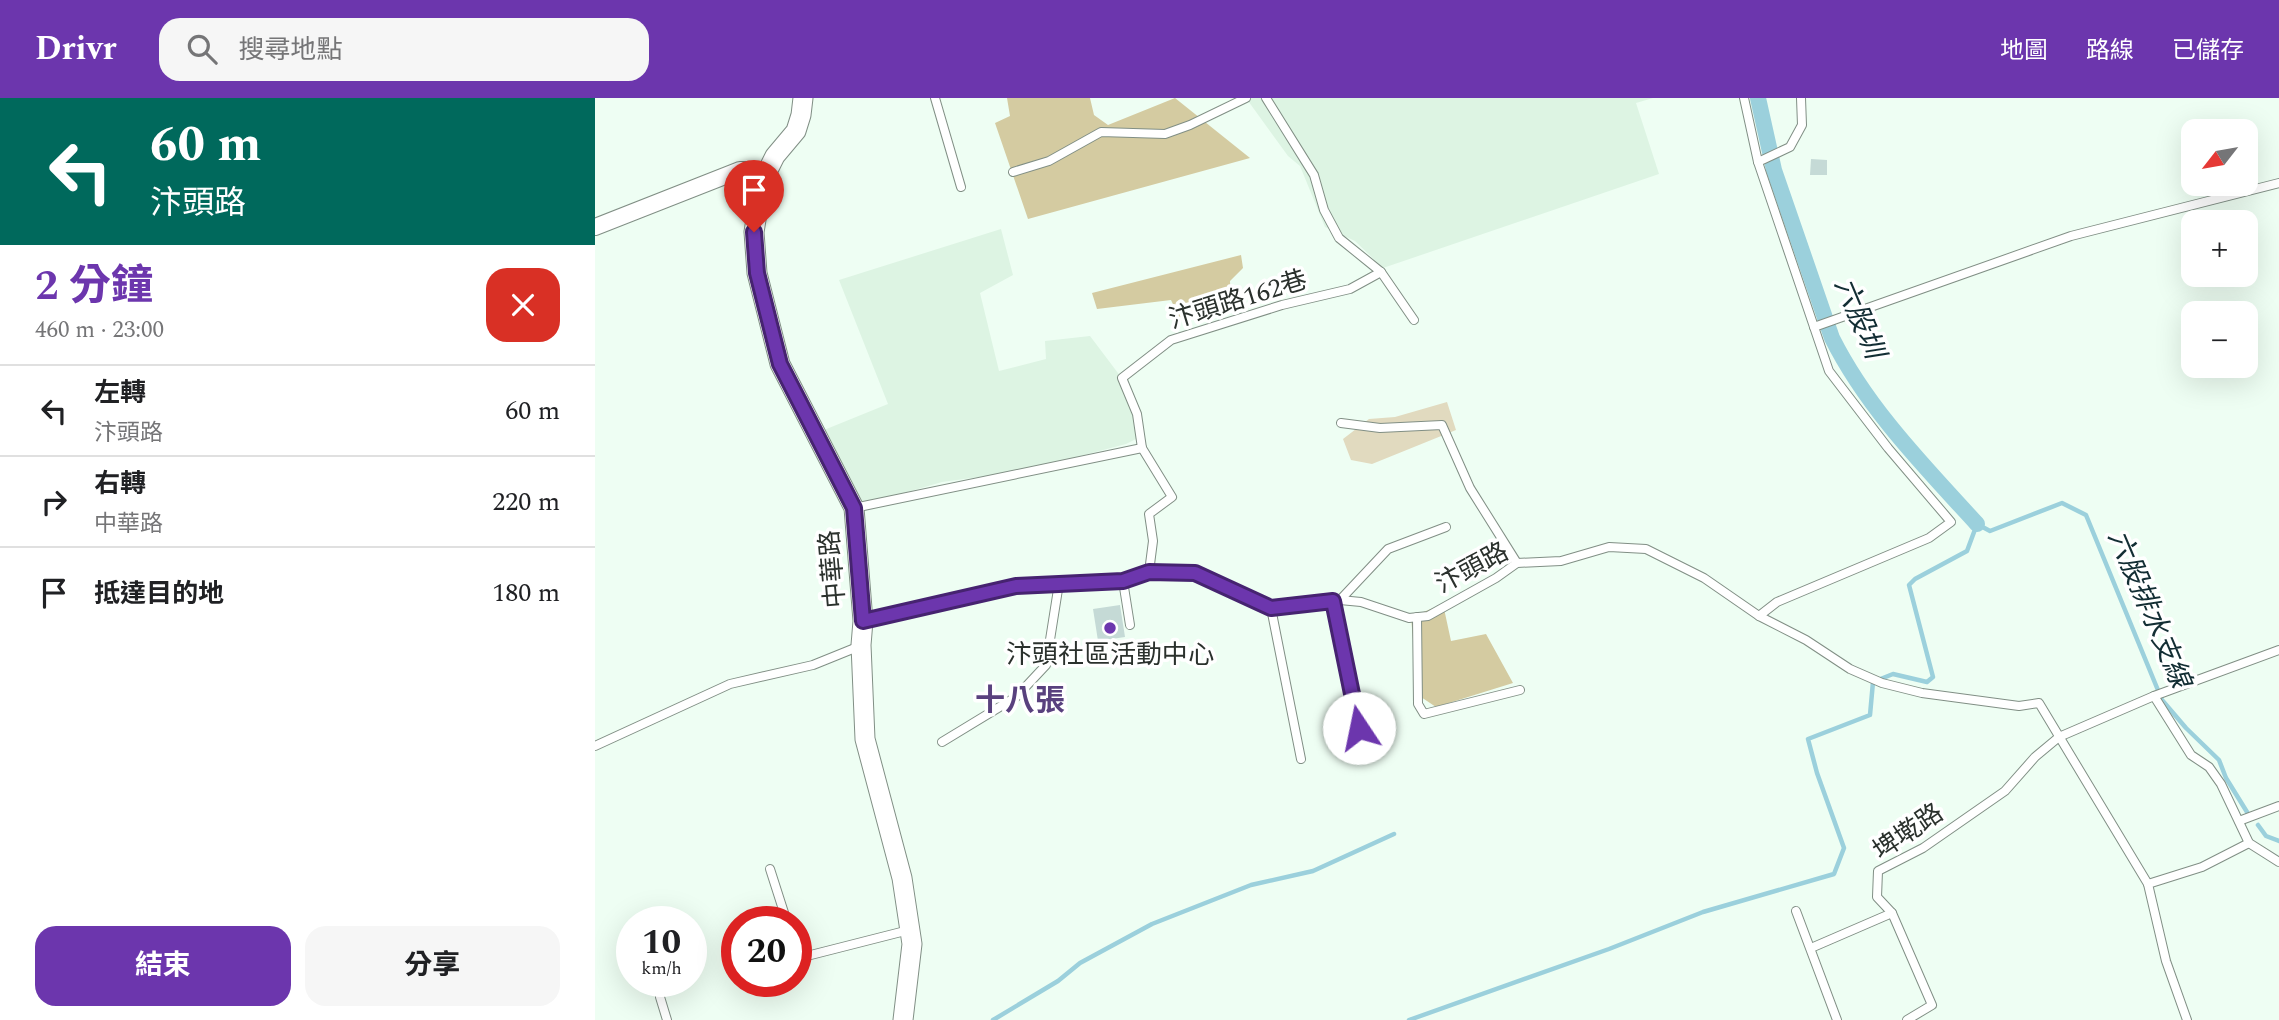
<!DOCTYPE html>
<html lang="zh-TW">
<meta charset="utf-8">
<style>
body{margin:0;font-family:Spectral,"Noto Sans TC",serif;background:#f6f6f6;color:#202124;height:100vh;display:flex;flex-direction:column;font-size:26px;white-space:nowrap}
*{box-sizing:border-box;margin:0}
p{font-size:23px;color:#757577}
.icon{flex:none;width:38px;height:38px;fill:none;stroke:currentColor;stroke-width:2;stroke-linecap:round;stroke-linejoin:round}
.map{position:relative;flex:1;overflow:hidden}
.sheet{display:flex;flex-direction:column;background:#fff;width:595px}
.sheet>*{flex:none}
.hud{background:#00695c;color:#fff;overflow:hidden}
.needle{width:46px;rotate:239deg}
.buttons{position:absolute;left:1586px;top:21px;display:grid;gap:14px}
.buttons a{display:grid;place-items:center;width:77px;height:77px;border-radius:14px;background:#fff;box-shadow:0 7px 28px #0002;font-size:35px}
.speed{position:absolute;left:21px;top:808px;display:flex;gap:14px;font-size:35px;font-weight:700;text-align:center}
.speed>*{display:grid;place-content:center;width:91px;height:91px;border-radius:50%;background:#fff;box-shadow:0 7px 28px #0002;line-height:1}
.speed small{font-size:18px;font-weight:400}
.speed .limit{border:10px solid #d22;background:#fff;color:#111}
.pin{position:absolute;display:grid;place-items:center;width:60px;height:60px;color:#fff;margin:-72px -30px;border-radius:50% 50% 50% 0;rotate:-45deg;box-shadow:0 0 7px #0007}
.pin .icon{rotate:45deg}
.me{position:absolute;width:77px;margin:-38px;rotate:349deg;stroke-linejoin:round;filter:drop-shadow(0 0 5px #0008)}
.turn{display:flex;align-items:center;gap:24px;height:147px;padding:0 35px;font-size:32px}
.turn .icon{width:91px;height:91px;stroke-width:2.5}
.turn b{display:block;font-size:49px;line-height:60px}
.round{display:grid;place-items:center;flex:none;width:74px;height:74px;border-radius:21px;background:#f6f6f6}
.headline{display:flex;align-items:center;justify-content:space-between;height:119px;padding:0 35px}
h1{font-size:42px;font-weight:700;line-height:52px;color:#6c36ad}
.cta{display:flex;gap:14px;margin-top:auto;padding:14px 35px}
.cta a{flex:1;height:80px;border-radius:21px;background:#6c36ad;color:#fff;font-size:28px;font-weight:700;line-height:80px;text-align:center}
.cta a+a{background:#f6f6f6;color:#202124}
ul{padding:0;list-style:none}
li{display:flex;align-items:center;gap:21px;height:91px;padding:0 35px;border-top:2px solid #e0e0e0}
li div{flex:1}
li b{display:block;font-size:26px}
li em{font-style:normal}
header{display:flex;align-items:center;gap:42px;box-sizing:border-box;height:98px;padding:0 35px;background:#6c36ad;color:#fff}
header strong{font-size:33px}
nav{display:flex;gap:38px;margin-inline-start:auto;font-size:24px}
.search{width:490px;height:63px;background:#f6f6f6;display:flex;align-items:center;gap:18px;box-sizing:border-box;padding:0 24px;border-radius:21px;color:#757577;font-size:26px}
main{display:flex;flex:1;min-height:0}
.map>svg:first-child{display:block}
.built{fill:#ddf4e3}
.green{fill:#e1dabf}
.forest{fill:#d4cba1}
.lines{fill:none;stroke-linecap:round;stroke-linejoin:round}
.stream{stroke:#9bd0dc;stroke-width:4.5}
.canal{stroke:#9bd0dc;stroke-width:16}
.building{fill:#c5dad6}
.service-casing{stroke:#818f85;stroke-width:10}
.minor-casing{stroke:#818f85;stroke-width:18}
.tertiary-casing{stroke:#818f85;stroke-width:21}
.service{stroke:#fff;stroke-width:8}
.minor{stroke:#fff;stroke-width:16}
.tertiary{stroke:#fff;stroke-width:19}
.route-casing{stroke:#462370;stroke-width:18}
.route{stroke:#6c36ad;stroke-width:12}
.poi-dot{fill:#6c36ad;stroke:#fff;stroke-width:2.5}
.labels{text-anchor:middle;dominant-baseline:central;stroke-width:7;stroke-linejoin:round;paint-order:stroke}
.street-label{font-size:26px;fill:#2b312d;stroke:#fff}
.poi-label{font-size:26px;fill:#2b312d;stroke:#fff}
.water-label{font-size:28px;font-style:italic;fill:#132e34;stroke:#fff}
.quarter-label{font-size:30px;font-weight:bold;fill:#59417e;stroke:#fff}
</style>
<header>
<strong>Drivr</strong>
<div class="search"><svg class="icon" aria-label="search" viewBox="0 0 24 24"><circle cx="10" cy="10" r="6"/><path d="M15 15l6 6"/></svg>搜尋地點</div>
<nav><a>地圖</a><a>路線</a><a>已儲存</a></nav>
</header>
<main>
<section class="sheet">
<div class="hud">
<div class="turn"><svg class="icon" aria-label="left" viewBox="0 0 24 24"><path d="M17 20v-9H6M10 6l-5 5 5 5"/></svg><div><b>60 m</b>汴頭路</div></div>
</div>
<div class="headline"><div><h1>2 分鐘</h1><p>460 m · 23:00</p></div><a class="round" style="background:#d93025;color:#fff"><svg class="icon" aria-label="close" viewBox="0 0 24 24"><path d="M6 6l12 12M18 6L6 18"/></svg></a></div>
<ul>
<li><svg class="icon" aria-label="left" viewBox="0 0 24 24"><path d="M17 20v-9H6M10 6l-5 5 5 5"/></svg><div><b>左轉</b><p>汴頭路</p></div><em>60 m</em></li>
<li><svg class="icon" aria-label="right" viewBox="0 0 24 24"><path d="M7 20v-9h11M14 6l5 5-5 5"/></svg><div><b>右轉</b><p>中華路</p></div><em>220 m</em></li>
<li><svg class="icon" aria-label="arrive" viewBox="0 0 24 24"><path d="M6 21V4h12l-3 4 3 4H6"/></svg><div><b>抵達目的地</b></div><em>180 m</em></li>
</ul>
<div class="cta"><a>結束</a><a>分享</a></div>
</section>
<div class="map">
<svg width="1684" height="922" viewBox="0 0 1684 922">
<rect width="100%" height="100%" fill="#eefef3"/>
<g class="built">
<path d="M651 0H1058L1041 5 1064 76 788 170 760 143 730 129 705 68 693 58Z"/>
<path d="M406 131 418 177 385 195 404 273 451 261 450 243 495 238 529 283 541 321V341L531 346 428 373 347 384 268 407 229 332 293 306 244 182Z"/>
</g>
<path class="green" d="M852 304 861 332 777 366 756 362 748 341 774 321 800 319Z"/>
<g class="forest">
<path d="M412 0H495L499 17 513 27 580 0 655 60 433 121 400 25 415 18Z"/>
<path d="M646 157 648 170 635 183 636 207 586 223 576 202 502 211 497 195Z"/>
<path d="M848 506 856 543 891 536 918 585 841 609 823 597 816 519Z"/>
</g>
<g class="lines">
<g class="stream">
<path d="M1663 727 1671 738 1684 743"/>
<path d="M398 922 463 883 485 865 557 826 656 787 718 773 799 736"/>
<path d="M814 922 1014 851 1108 814 1239 776 1249 750 1222 675 1213 641 1275 617 1278 584 1298 576 1332 584 1338 579 1314 487 1320 481 1372 453 1382 426 1395 433 1467 405 1491 417 1567 602 1591 630 1624 662 1631 680 1652 714"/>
</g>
<path class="canal" d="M1163 0 1179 72 1237 240C1272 310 1329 368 1382 426"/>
</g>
<g class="building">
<path d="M1216 61 1232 62V77H1215Z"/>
<path d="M525 507 530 539 503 543 498 511Z"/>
</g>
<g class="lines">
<defs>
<g id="service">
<path d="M340 0 366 89"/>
<path d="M671 0 719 77 729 112 744 140 786 174 819 222"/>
<path d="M1149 0 1163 64 1234 273 1293 350 1356 424 1334 440 1182 504 1164 518"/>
<path d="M1163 64 1195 49 1207 27 1206 0"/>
<path d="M418 74 454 63 506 34 570 36 595 27 651 0"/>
<path d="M1219 229 1476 138 1684 85"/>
<path d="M746 325 785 330 847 327 875 390 922 465"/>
<path d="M259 410 547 350"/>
<path d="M554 474 558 443 554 416 577 399 547 350 542 316 527 280 576 242 687 207 755 191 786 174"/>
<path d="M528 483 535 527"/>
<path d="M745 502 793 451 851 429"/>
<path d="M738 503 764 630"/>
<path d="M676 510 706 661"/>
<path d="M822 519 823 606 829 616 925 592"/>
<path d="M268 523 421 487 528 483 554 474 600 475 676 510 745 502 766 504 814 520 833 518 901 480 922 465 966 463 1014 449 1051 451 1109 480 1164 518 1211 542 1255 571 1287 585 1327 595 1424 608 1444 605 1553 786"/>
<path d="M1559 598 1684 552"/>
<path d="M347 644 421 599 451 567 464 485"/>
<path d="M0 648 135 586 218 567 265 548"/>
<path d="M1644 723 1684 708"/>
<path d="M175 771 192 824"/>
<path d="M1201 813 1242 922"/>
<path d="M1216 850 1297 815"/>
<path d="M201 851 204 860 314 832"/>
<path d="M65 899 72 922"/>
<path d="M1312 922 1337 907 1297 815 1282 799 1283 773 1328 750 1410 693 1440 659 1464 639 1559 598 1596 657 1614 669 1626 686 1654 745 1684 764"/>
<path d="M1592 922 1571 863 1553 786 1607 769 1654 745"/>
</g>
<path id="minor" d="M0 129 145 72H173"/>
<path id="tertiary" d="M208 0 206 17 201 33 180 58 173 72 165 97 159 134 162 175 185 266 259 410 268 523 266 547 270 641 307 780 317 846 308 922"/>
</defs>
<use href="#service" class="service-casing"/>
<use href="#minor" class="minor-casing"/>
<use href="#tertiary" class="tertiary-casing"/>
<use href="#service" class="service"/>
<use href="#minor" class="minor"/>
<use href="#tertiary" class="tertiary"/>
</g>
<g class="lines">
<defs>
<path id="route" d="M159 134 162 175 185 266 259 410 268 523 421 488 528 483 554 474 600 475 676 510 738 503 764 630"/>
</defs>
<use href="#route" class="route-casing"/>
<use href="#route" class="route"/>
</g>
<circle class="poi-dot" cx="515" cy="530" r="7"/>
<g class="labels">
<g class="street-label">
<text transform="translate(643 202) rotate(-17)">汴頭路162巷</text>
<text transform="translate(877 470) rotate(-28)">汴頭路</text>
<text transform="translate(238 471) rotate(-95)">中華路</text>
<text transform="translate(1313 734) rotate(-34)">埤墘路</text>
</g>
<g class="poi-label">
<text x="515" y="557">汴頭社區活動中心</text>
</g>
<g class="water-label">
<text transform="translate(1264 220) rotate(67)">六股圳</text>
<text transform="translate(1554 511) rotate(67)">六股排水支線</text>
</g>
<g class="quarter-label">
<text x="425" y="603">十八張</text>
</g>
</g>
</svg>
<div class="buttons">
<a><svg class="needle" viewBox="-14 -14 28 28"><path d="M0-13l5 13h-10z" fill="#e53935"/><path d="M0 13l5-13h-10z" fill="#757577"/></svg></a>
<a>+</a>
<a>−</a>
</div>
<div class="speed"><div>10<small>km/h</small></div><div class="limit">20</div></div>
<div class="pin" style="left:159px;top:134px;background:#d93025"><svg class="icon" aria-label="arrive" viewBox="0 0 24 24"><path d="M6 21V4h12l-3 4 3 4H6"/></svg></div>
<svg class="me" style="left:764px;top:630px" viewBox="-20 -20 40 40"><circle r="19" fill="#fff"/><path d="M0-13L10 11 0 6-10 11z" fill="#6c36ad"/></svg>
</div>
</main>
